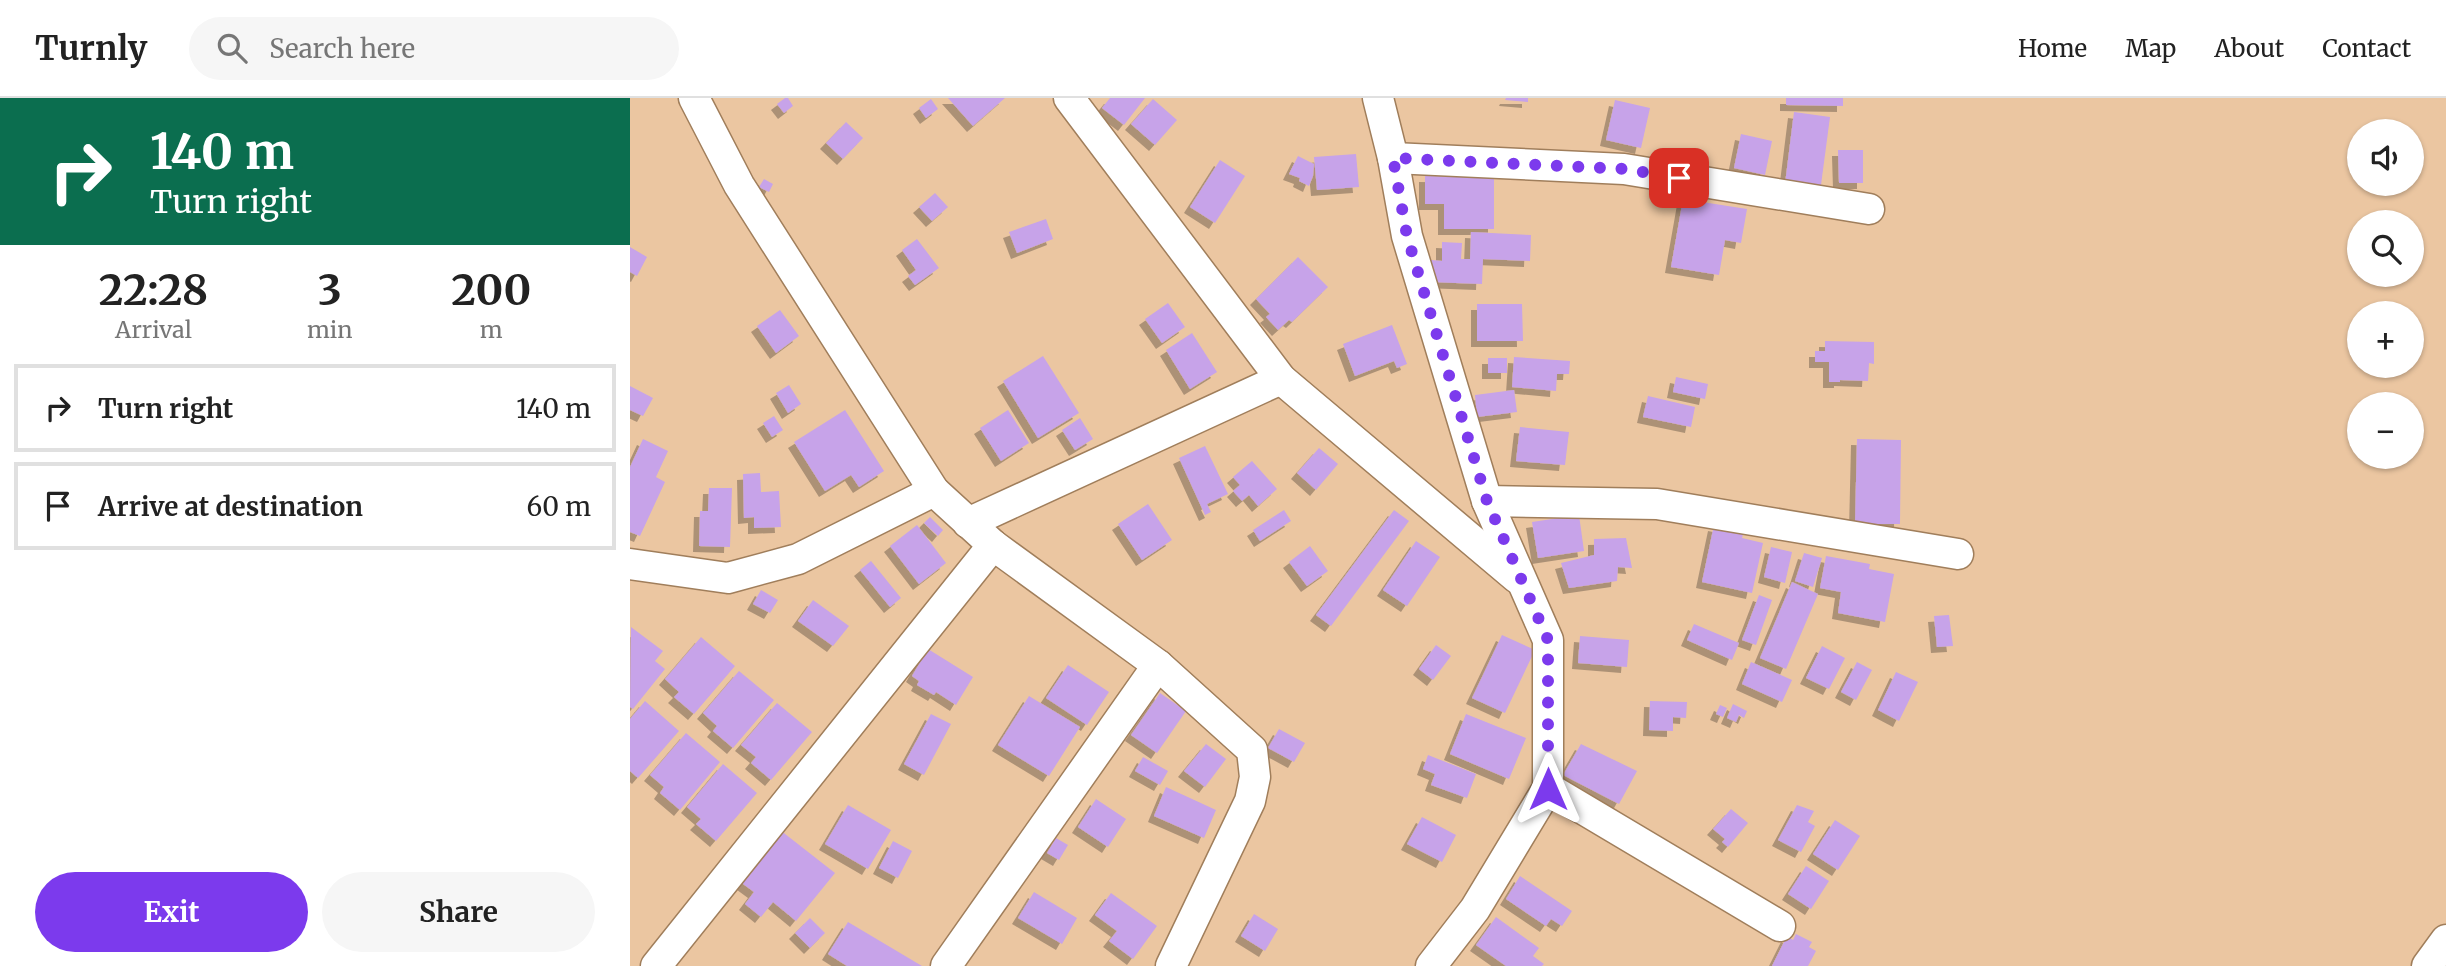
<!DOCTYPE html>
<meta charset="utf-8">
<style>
body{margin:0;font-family:Merriweather,serif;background:#f6f6f6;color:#222;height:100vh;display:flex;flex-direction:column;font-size:26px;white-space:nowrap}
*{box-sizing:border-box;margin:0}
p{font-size:23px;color:#767676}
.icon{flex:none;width:38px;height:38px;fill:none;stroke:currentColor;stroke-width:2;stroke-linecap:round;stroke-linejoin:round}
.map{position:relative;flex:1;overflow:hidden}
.details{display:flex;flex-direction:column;background:#fff;width:630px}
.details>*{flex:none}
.guide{background:#0b6e4f;color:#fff;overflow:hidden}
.buttons{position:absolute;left:1717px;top:21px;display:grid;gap:14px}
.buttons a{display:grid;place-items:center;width:77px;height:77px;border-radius:50%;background:#fff;box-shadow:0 2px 5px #0004;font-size:35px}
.pin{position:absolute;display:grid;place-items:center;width:60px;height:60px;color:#fff;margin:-30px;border-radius:14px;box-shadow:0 4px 10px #0006}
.me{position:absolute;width:77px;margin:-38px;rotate:0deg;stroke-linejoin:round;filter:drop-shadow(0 0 5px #0008)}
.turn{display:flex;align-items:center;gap:24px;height:147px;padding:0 35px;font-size:32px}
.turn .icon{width:91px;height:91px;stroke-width:2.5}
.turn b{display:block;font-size:49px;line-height:60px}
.eta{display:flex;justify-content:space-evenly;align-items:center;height:119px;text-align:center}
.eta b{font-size:42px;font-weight:700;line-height:49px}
.button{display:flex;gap:14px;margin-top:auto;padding:14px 35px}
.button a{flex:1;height:80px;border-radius:42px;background:#7c3aed;color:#fff;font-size:28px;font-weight:700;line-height:80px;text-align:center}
.button a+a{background:#f6f6f6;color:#222}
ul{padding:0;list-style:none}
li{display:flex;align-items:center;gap:21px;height:88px;margin:0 14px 10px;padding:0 21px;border:4px solid #e0e0e0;border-radius:0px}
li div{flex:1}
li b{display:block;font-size:26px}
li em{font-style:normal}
header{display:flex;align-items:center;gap:42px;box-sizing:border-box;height:98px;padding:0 35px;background:#fff;border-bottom:2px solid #e0e0e0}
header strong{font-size:33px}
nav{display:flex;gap:38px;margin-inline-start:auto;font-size:24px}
.search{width:490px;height:63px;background:#f6f6f6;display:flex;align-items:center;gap:18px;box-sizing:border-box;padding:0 24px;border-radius:38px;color:#767676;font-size:26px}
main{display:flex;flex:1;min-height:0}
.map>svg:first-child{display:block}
.building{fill:#c7a3e9;filter:url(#shadow)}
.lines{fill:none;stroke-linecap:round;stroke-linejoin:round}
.street-casing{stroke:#a07e5b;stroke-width:33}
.street{stroke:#fff;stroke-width:30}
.route{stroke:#7c3aed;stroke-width:12;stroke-dasharray:0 21.6}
</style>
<header>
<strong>Turnly</strong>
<div class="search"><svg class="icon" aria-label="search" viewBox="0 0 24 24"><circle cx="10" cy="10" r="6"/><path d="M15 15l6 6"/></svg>Search here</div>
<nav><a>Home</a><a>Map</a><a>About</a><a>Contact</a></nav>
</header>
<main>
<section class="details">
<div class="guide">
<div class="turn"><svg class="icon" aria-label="right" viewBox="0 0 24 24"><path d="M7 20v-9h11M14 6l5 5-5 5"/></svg><div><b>140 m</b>Turn right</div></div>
</div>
<div class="eta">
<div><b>22:28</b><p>Arrival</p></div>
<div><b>3</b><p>min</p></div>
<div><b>200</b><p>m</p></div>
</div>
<ul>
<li><svg class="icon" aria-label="right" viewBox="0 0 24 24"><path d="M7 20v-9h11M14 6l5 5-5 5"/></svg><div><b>Turn right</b></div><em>140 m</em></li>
<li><svg class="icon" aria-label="arrive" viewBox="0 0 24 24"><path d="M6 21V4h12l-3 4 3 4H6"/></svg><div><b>Arrive at destination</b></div><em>60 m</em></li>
</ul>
<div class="button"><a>Exit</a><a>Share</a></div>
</section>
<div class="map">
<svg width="1816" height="868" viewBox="0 0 1816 868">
<defs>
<filter id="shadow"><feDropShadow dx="-6" dy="6" stdDeviation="0" flood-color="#0004"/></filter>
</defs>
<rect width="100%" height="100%" fill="#ebc6a1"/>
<g class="building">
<path d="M155 0H158L163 8 154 15 147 6Z"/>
<path d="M318 0H375L343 28Z"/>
<path d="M480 0H515L494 27 472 10Z"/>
<path d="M876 0H898V4L875 2Z"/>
<path d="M1156 0H1213V8L1156 7Z"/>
<path d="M301 1 308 11 296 20 289 10Z"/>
<path d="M523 1 547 22 525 47 501 26Z"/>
<path d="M985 2 1020 10 1011 50 976 42Z"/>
<path d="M1164 14 1200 19 1191 87 1155 86Z"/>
<path d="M216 24 233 40 213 61 196 45Z"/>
<path d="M1111 36 1142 43 1135 77 1104 70Z"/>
<path d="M1208 52H1233V85H1209Z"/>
<path d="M726 56 729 89 687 92 684 59Z"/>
<path d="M668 58 684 66 683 78 679 88 669 83 670 80 659 76Z"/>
<path d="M590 62 615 78 585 125 560 109Z"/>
<path d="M795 78 864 79V131H814V106H795Z"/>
<path d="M134 81 143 86 139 94 129 89Z"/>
<path d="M305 95 318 109 302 123 289 109Z"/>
<path d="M1053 101 1117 111 1111 145 1095 142 1089 177 1041 169Z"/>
<path d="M416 121 423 141 387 155 379 134Z"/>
<path d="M841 134 901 137 900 163 853 161 852 186 800 184 801 162 812 163V144L832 145 831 161H840Z"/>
<path d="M287 141 309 170 285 187 278 178 286 172 272 152Z"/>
<path d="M0 149 17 159 7 178 0 174Z"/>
<path d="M668 159 698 189 662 224 659 222 648 232 636 219 640 216 626 201Z"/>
<path d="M538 205 555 229 532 245 515 221Z"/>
<path d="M847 206H892L893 243H847Z"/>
<path d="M150 212 169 238 146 255 127 228Z"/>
<path d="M762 227 777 266 767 270 764 263 725 278 713 246Z"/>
<path d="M562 235 587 274 560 291 536 252Z"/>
<path d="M1195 243 1244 244V266L1239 265 1238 283 1210 282V284H1199V264H1185V253H1195Z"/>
<path d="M413 258 449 315 408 340 373 283Z"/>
<path d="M884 259 940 263 939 276H927L926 293 882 289Z"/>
<rect x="858" y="260" width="19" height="15"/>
<path d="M1046 279 1078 286 1075 301 1043 294Z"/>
<path d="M159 287 171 306 158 315 146 295Z"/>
<path d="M0 288 23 300 13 318 0 312Z"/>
<path d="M884 292 887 314 847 319 845 297Z"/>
<path d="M1018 298 1065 309 1061 329 1013 319Z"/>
<path d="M215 312 254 373 229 389 221 377 195 393 164 344Z"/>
<path d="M378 312 399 345 371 363 350 330Z"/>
<path d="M144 318 153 332 142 339 133 325Z"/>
<path d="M450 320 463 341 445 352 432 332Z"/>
<path d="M890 329 939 334 935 367 886 363Z"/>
<path d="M13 341 38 353 26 379 35 384 10 438 0 434V369Z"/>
<path d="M1227 341 1271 342 1270 426H1225Z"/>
<path d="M575 348 598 396 577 406 581 414 575 417 549 360Z"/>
<path d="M689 350 708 366 686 392 667 375Z"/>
<path d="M622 363 647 391 628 408 619 397 612 403 603 393 610 387 603 379Z"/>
<path d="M130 375 131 394 149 393 151 429 124 430V419L114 420 113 376Z"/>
<path d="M79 390H102L100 449 69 448 70 413H78Z"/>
<path d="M518 406 542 442 512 462 488 426Z"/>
<path d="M654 412 661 423 630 443 623 432Z"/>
<path d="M764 412 779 423 701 528 686 517Z"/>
<path d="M949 417 954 453 908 460 902 424Z"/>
<path d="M300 419 313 432 308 438 294 425Z"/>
<path d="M287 427 316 465 289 486 260 448Z"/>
<path d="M1084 427 1114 433 1112 440 1133 445 1122 495 1072 484Z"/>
<path d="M996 440 1002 470 988 469 987 483 939 490 931 465 964 457V441Z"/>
<path d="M786 443 810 459 777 508 753 492Z"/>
<path d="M680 448 698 473 677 488 659 464Z"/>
<path d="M1141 449 1162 454 1155 485 1134 479Z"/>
<path d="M1174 455 1192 460 1183 489 1165 483Z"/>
<path d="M1196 458 1240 466 1239 471 1264 476 1255 524 1208 515 1211 494 1190 490Z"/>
<path d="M241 463 271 500 260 509 230 472Z"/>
<path d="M1162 484 1188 496 1156 571 1130 560Z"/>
<path d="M131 492 148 502 140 515 123 506Z"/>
<path d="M1129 497 1142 502 1126 547 1112 542Z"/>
<path d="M183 502 219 528 203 548 168 523Z"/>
<path d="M1319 517 1323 548 1307 549 1304 518Z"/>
<path d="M1064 526 1109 545 1102 562 1057 542Z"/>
<path d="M1 529 33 553 25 563 35 571 3 611 0 609Z"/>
<path d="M872 537 905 552 875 615 842 600Z"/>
<path d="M950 538 999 542 997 569 948 565Z"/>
<path d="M71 539 105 568 64 616 44 599 49 594 35 581Z"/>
<path d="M806 547 821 558 803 582 789 571Z"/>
<path d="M1192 548 1215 560 1199 591 1176 580Z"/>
<path d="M298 551 343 579 326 607 306 594 304 597 287 587 289 583 282 578Z"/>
<path d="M1121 564 1162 582 1152 604 1112 586Z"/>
<path d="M1227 564 1242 572 1226 602 1211 594Z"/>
<path d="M438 567 479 594 457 627 416 600Z"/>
<path d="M109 573 144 602 103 650 83 633 87 628 73 615Z"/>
<path d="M1266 574 1288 584 1269 623 1248 612Z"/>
<path d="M530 595 556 613 527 655 501 637Z"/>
<path d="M399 598 450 629 419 678 368 647Z"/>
<path d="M15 603 49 633 8 680 0 673V621Z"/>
<path d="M1020 603 1057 604 1056 620 1043 619V633L1019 632Z"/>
<path d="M147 605 182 634 141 682 121 665 126 659 111 647Z"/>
<path d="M1103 606 1117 613 1114 620 1109 617 1106 624 1097 620Z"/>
<path d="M1090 607 1097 610 1093 619 1086 616Z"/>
<path d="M301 616 321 626 294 677 274 666Z"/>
<path d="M836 616 896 640 879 681 820 656Z"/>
<path d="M649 631 675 645 664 664 638 650Z"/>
<path d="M56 635 90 664 50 712 30 695 34 689 20 677Z"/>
<path d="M576 646 596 661 575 689 554 673Z"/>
<path d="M951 646 1007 673 989 706 933 677Z"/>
<path d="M798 657 846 676 837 700 801 687 805 676 793 671Z"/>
<path d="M513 659 538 673 530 687 505 673Z"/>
<path d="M93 666 127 695 86 743 66 726 71 721 57 709Z"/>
<path d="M536 689 586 712 574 740 524 718Z"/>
<path d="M466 701 496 721 478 749 448 729Z"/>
<path d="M218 707 261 732 238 771 195 746Z"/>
<path d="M1167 707 1184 713 1178 724 1185 728 1171 754 1148 742Z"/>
<path d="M1101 711 1118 725 1098 749 1092 744 1095 741 1083 731Z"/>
<path d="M792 719 826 737 812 764 777 746Z"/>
<path d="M1205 722 1230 738 1208 772 1183 756Z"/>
<path d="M150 732 205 775 166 823 143 804 131 819 115 806 124 794 109 783Z"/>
<path d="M426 740 438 747 429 762 417 755Z"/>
<path d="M263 743 282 753 268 780 249 770Z"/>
<path d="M1176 768 1199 783 1181 811 1158 796Z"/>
<path d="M890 778 942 813 932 828 921 821 916 828 876 801Z"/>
<path d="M404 794 447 820 432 846 388 820Z"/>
<path d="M481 795 527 828 503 861 479 843 487 833 465 817Z"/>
<path d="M624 816 648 831 635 853 611 838Z"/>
<path d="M866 819 909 850 903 858 914 866 912 868H876L846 847Z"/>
<path d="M180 820 195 835 180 850 165 835Z"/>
<path d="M218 824 292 868H217L198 856Z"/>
<path d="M1166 836 1182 844 1179 849 1186 853 1178 868H1142L1157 838 1163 842Z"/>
</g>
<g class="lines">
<defs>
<g id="street">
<path d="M64 0 109 87 304 393 363 447 528 567 622 652 625 679 620 703 541 868"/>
<path d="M439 0 651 281 887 480"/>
<path d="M748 0 763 60 777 138 857 403 918 542V690L845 811 801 868"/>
<path d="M763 60 994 71 1239 111"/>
<path d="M857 403 1027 406 1328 456"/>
<path d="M338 425 651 281"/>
<path d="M0 466 98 480 168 461 304 393"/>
<path d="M918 690 1150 828"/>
<path d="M26 868 363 447"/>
<path d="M316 868 528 567"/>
<path d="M1797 868 1816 842"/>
</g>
</defs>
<use href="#street" class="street-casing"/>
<use href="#street" class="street"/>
</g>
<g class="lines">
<path class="route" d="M918 691V542L857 403 777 138 763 60 995 71 1049 80"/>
</g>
</svg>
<div class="buttons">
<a><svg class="icon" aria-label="sound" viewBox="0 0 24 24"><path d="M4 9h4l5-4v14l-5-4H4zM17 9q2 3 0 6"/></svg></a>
<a><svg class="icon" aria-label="search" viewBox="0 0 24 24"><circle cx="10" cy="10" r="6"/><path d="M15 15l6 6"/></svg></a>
<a>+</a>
<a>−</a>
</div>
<div class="pin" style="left:1049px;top:80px;background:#d93025"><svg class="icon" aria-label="arrive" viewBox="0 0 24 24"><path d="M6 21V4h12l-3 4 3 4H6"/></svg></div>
<svg class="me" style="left:918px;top:691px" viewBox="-20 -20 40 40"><path d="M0-17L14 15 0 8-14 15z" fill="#7c3aed" stroke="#fff" stroke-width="4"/></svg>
</div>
</main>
